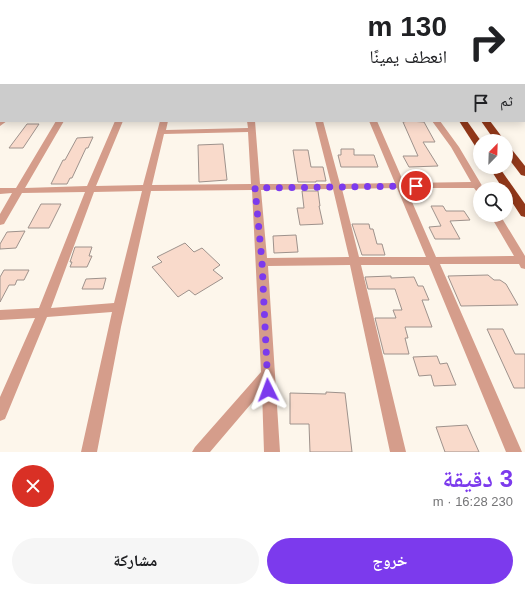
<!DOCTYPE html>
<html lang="ar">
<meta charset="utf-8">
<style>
body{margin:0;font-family:Helvetica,"Noto Naskh Arabic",sans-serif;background:#f6f6f6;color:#202124;direction:rtl;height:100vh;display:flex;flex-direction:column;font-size:15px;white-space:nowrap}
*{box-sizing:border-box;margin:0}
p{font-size:13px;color:#757577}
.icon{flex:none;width:22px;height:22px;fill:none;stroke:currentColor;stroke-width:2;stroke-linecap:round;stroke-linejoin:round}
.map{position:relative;height:452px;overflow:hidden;direction:ltr}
.side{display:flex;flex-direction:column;background:#fff;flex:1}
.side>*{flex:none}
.top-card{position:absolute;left:0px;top:0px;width:525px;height:122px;box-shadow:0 2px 10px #0003;direction:rtl;background:#fff;color:#202124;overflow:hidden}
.needle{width:26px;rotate:23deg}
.tools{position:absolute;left:473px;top:134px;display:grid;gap:8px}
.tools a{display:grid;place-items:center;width:40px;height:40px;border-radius:50%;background:#fff;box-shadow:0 2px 10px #0003;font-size:20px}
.pin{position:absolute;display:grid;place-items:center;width:34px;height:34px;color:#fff;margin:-17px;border:2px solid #fff;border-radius:50%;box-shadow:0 1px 4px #0007}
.me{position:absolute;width:44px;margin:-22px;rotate:357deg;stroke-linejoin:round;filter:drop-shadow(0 0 3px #0008)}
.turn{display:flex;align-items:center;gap:14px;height:84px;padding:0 12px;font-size:18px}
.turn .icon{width:52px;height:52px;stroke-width:2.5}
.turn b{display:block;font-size:28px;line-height:34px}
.then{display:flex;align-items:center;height:38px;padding:0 12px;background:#0003;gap:8px;font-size:15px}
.round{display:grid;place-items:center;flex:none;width:42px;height:42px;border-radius:21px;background:#f6f6f6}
.overview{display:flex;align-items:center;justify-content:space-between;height:68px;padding:0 12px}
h1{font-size:24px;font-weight:700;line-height:30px;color:#7c3aed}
.button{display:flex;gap:8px;margin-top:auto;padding:8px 12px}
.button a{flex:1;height:46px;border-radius:24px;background:#7c3aed;color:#fff;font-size:16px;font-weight:700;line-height:46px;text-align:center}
.button a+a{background:#f6f6f6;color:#202124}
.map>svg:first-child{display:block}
.building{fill:#f9dacb;stroke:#9e928c}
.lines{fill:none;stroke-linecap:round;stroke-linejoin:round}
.minor{fill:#d59d8b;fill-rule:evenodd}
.highway{fill:#92381a;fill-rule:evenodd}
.route{stroke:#7c3aed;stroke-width:7;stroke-dasharray:0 12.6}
</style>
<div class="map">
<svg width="525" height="452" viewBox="0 0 525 452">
<rect width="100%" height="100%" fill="#fdf6eb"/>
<g class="building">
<path d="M409 121 424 122 435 142H423L438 166 409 167 403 156H418L403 122Z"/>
<path d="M27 124H39L23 148H9Z"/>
<path d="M93 137 88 148H86L72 178H70L67 184H51L63 160H65L77 138Z"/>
<path d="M223 144 227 180 199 182 198 145Z"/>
<path d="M341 149H354V155H374L378 167H341L338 155H341Z"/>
<path d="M293 150H308L311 167H323L326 181H316V182H298Z"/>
<path d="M302 191H318L320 206H319L323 224 300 225 297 208H304Z"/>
<path d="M41 204H61L49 228H28Z"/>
<path d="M431 206H443L446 211H464L470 220 450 221 460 239H435L429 227 441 226Z"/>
<path d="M352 224H369L370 229H373L377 244H382L385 255H362Z"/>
<path d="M25 231 16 248 0 249V244L7 232Z"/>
<path d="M296 235 298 252 274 253 273 236Z"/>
<path d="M185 243 194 252 202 248 220 265 213 270 223 278 195 295 189 290 178 297 152 267 162 262 157 257Z"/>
<path d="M75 247H92L89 256H92L87 267H70L72 262H70Z"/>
<path d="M4 270H29L24 280H17L15 285H9L0 302V277Z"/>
<path d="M488 275 494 280H500L506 284 518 305 461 306 448 276Z"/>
<path d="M391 276V278L414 277 418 286H423L429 300H422L432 327H405L408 338H405L409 354H384L375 318H396L393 310H402L395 289H368L365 277Z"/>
<path d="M106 278 103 289H82L86 279Z"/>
<path d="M487 329H503L515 354H525V388H514Z"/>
<path d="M437 356 440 364 447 363 456 385 434 386 431 375 419 376 413 357Z"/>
<path d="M326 392 345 393 352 452H310L309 424H290V393L326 394Z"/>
<path d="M467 425 479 452H445L436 427Z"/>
</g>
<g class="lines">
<g class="minor">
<path d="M98 0H103L98 1Z"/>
<path d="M130 0H135L130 1Z"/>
<path d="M166 0H171L166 1Z"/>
<rect x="195" y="0" width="4" height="1"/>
<rect x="232" y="0" width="5" height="1"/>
<rect x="253" y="0" width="4" height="1"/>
<rect x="287" y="0" width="4" height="1"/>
<rect x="320" y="0" width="4" height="1"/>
<rect x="357" y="0" width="5" height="1"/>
<path d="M449 0H455V1H450Z"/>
<rect x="0" y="35" width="1" height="4"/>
<path d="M524 38 525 39V43L524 42Z"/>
<path d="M0 63H1L0 68Z"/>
<rect x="0" y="110" width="1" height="4"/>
<path d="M0 119 1 121H7L0 126Z"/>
<path d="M56 121H64L25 188 87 186 115 121H123L96 186 143 185 160 121H168L166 130 248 128 247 121H255L260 184H331L315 121H323L340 184 395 183 369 121H377L404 183 471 182 451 147 432 121H440L459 147 484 189H480V193L477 192 474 188H406L436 257 514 256 490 215H500L525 256V269L521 268 519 264H440L522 452H506L429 265H361L406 452H390L350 265 268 266 280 452H264L262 391 210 452H192L195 447 261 372 252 190 151 191 121 327 97 452H81L112 312 47 317 5 419 0 421V397L35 318 0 320V310L39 308 85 192 22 193 4 224 0 225V214L12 193 0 194V188H16ZM248 132 251 184 152 185 164 134ZM397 188 426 257H359L342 189ZM333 189 349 257 267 258 261 190ZM142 191 114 303 51 308 94 192Z"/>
</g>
<g class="highway">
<path d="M378 0H384L385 1H379Z"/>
<path d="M390 0H396L397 1H391Z"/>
<path d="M459 121H467L481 141 480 150 477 149Z"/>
<path d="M481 121H490L505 141H495Z"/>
<path d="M506 145 509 146 525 166V176L521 175 506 155Z"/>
<path d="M489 167H499L525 204V217L521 216 506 193V189H503Z"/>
</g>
</g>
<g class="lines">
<path class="route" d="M268 390 262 262 255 188 416 186"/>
</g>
</svg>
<div class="tools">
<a><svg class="needle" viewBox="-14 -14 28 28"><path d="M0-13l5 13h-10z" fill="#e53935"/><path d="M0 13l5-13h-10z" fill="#757577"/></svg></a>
<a><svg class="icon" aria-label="search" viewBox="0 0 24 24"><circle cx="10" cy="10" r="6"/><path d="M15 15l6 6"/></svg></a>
</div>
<div class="pin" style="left:416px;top:186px;background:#d93025"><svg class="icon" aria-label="arrive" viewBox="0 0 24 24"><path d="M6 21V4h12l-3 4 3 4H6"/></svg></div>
<svg class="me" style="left:268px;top:390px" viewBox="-20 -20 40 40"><path d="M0-17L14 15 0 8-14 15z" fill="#7c3aed" stroke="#fff" stroke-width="4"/></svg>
<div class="top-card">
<div class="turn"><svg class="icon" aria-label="right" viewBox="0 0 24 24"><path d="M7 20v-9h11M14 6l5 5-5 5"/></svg><div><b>130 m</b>انعطف يمينًا</div></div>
<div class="then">ثم<svg class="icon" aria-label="arrive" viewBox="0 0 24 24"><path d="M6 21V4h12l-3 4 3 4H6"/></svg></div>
</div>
</div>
<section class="side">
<div class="overview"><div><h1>3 دقيقة</h1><p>230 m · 16:28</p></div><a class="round" style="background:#d93025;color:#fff"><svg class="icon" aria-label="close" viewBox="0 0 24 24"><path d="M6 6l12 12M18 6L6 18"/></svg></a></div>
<div class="button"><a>خروج</a><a>مشاركة</a></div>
</section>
